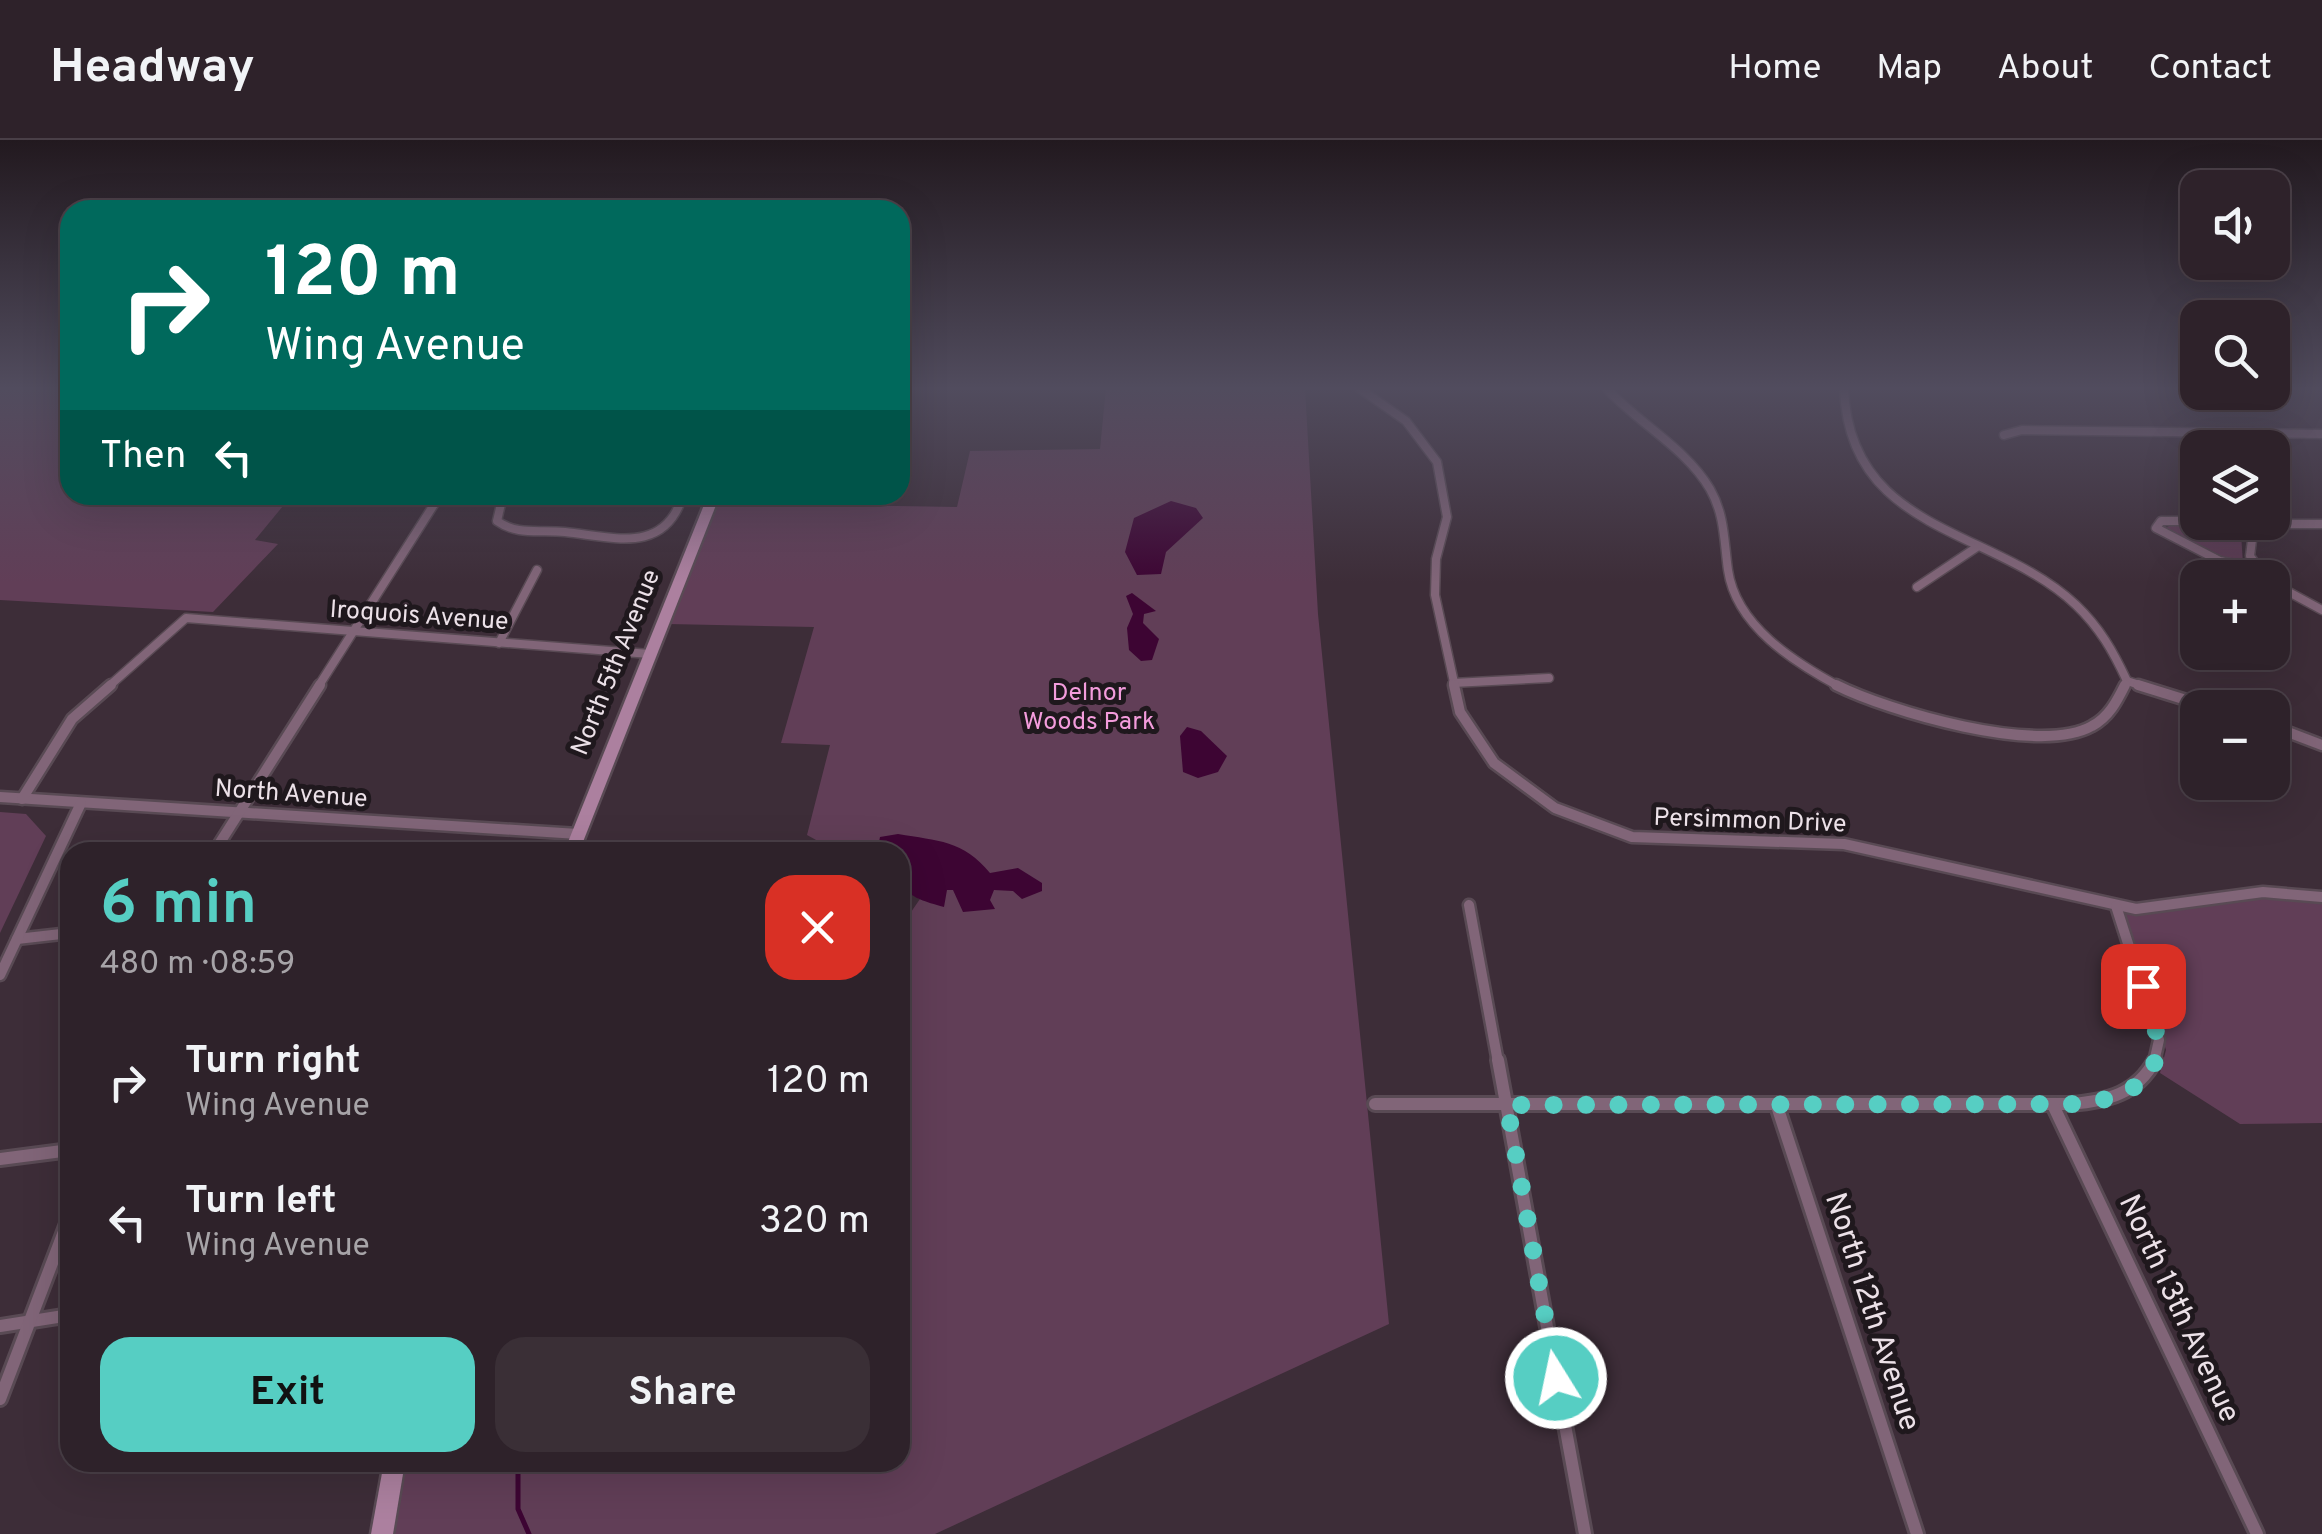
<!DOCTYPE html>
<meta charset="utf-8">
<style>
body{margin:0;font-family:Overpass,sans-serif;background:#3a2f36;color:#f1f3f6;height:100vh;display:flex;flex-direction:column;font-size:38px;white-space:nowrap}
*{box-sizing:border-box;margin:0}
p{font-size:32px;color:#a7a4a8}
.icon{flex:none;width:55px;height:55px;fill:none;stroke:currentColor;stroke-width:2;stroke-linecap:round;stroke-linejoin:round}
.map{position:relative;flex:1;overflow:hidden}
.drawer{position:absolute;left:60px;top:702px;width:850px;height:630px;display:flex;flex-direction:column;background:#2e222a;border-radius:30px;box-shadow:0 10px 40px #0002,0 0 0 2px #493f47}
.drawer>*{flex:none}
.hud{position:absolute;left:60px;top:60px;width:850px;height:305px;border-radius:30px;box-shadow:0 10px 40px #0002,0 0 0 2px #493f47;background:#00695c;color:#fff;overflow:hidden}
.fabs{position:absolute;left:2180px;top:30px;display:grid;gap:20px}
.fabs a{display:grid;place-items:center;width:110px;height:110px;border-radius:20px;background:#2e222a;box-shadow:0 10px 40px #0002,0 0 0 2px #493f47;font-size:50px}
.pin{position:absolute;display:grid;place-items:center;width:85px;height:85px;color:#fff;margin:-42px;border-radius:20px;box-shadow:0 5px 15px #0006}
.me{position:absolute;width:110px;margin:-55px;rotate:350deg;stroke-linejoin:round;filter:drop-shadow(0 0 8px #0008)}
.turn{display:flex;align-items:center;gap:35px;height:210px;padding:0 40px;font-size:45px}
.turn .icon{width:130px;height:130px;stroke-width:2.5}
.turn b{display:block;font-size:70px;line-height:85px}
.then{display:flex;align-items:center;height:95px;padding:0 40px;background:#0003;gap:20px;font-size:38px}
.round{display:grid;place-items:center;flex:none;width:105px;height:105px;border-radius:30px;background:#3a2f36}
.summary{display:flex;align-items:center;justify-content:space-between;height:170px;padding:0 40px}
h1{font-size:60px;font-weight:700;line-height:75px;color:#56cec3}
.button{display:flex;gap:20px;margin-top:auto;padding:20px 40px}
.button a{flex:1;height:115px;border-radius:30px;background:#56cec3;color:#111;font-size:40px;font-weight:700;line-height:115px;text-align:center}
.button a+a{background:#3a2f36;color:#f1f3f6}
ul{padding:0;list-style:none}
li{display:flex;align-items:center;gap:30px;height:140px;padding:0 40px}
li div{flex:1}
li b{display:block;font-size:38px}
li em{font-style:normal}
header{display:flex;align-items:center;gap:60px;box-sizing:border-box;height:140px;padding:0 50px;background:#2e222a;border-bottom:2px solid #493f47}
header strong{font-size:48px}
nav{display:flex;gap:55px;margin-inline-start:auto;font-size:35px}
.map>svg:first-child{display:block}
.green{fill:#613e57}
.water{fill:#3d0533}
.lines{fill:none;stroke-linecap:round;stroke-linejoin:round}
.stream{stroke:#3d0533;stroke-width:5}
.minor-far2-casing{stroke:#594a54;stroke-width:11}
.minor-far1-casing{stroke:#594a54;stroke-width:15}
.minor-casing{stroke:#594a54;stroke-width:18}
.secondary-casing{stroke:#594a54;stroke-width:5}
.minor-far2{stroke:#816578;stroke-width:8}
.minor-far1{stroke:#816578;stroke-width:10}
.minor{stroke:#816578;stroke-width:12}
.secondary{fill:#ac809f;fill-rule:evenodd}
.route{stroke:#56cec3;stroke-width:18;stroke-dasharray:0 32.4}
.labels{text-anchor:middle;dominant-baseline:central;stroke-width:10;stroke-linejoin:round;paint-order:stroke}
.street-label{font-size:25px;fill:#ece1e8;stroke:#1f181d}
.park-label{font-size:25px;fill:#f39cdc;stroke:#1f181d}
.near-street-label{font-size:30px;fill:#ece1e8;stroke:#1f181d}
</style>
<header>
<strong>Headway</strong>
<nav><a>Home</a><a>Map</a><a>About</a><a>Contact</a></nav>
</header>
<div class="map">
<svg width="2322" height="1394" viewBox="0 0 2322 1394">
<rect width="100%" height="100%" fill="#3d2d38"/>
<g class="green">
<path d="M0 248H70V355H292L255 400 278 404 213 472 0 460Z"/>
<path d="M1106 248H1305L1318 474 1389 1184 935 1394H390L403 1323 900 1322V788L920 759 900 748V712H838L807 695 830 605 781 603 814 487 668 484 717 363 957 367 970 311 1100 309Z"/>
<path d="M2172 384 2235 390 2241 394 2243 423 2217 416 2171 394 2166 388Z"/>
<path d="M0 672 26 674 46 696 0 793Z"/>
<path d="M2261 756 2322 760V983L2240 984 2160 933 2166 910 2123 772Z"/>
</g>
<g class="water">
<path d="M1171 361 1196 368 1203 378 1166 412 1161 434 1137 435 1125 412 1134 378Z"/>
<path d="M1132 453 1156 471 1144 474 1143 483 1159 499 1152 520 1141 521 1129 510 1127 488 1133 474 1126 456Z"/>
<path d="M1187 587 1201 591 1227 616 1218 632 1198 638 1183 632 1180 596Z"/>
<path d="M898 694C938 701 963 700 990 733L1018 728 1042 743V751L1022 759 1013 751 994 750 990 760 995 769 963 772 953 750H947L944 767C905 756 900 753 900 712H877L880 697Z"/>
</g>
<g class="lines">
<path class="stream" d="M518 1322V1369L529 1394"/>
<defs>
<g id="minor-far2">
<path d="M1359 248 1406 281 1437 322 1447 377 1436 419 1435 455 1455 547"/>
<path d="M1606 248C1638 283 1686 308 1710 349 1725 375 1724 402 1728 430 1736 486 1794 522 1840 547"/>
<path d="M1844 248C1849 394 1993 387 2076 465 2100 488 2113 511 2127 541"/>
<path d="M2004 295 2022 290 2322 294"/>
<path d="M503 355 497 381C518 396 540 389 565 392 613 397 665 415 683 355"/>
<path d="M2198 381H2161L2156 388 2220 421 2258 429"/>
<path d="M2216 382 2253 392"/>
<path d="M2266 438 2250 416 2253 392 2280 384H2322"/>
<path d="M2272 443 2322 470"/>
<path d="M1917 447 1977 407"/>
<path d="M499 503 537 430"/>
<path d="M2127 541 2146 547"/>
<path d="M1453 543 1549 538"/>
<path d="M108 547 186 478 650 514"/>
<path d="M318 547 440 355"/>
<path d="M2124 547 2127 541"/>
</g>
<g id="minor-far1">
<path d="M1454 545 1460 572 1494 623 1555 668 1632 697 1844 704 2136 769 2263 752 2322 757"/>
<path d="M1836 545C1888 571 2039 616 2092 586 2109 577 2117 561 2125 545"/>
<path d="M2138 545 2212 568"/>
<path d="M2272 586 2322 605"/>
<path d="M0 657 578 694"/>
<path d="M22 659 72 579 111 545"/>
<path d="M214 712 320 545"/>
<path d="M1469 765 1498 922"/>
<path d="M2116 766 2159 900 2154 922"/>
<path d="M17 799 70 793"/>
<path d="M0 835 81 663"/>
</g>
<g id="minor">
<path d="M1498 920 1585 1394"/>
<path d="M1375 964H2071C2107 961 2137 954 2155 920"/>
<path d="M2053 965 2257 1394"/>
<path d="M1777 966 1917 1394"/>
<path d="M0 1019 70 1010"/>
<path d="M0 1186 70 1175"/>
<path d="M0 1259 70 1076"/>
</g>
<g id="secondary">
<path d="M708 355H720L579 712H564Z"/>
<path d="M384 1322H405L393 1394H371Z"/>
</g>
</defs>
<use href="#minor-far2" class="minor-far2-casing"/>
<use href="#minor-far1" class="minor-far1-casing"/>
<use href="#minor" class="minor-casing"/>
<use href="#secondary" class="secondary-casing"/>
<use href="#minor-far2" class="minor-far2"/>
<use href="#minor-far1" class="minor-far1"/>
<use href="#minor" class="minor"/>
<use href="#secondary" class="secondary"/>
</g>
<linearGradient id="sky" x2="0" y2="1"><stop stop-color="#22191f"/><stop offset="0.56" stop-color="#514c5e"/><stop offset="1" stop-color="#514c5e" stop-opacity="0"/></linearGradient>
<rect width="2322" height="443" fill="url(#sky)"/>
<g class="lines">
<path class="route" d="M1556 1238 1507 965 2085 964C2164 948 2169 917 2143 846"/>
</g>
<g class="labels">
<g class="street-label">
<text transform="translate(419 477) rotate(4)">Iroquois Avenue</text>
<text transform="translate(617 523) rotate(-68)">North 5th Avenue</text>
<text transform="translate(291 655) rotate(4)">North Avenue</text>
<text transform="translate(1750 682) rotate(2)">Persimmon Drive</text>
</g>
<g class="park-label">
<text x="1089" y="554">Delnor<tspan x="1089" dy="29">Woods Park</tspan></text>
</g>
<g class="near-street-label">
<text transform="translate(2178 1169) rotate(65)">North 13th Avenue</text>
<text transform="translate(1871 1172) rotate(72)">North 12th Avenue</text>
</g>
</g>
</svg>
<div class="fabs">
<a><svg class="icon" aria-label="sound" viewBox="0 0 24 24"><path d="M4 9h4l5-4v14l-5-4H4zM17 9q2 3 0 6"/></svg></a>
<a><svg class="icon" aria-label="search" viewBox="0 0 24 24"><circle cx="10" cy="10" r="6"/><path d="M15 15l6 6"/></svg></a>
<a><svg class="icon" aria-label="layers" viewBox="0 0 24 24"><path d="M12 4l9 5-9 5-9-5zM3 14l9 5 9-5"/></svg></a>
<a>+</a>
<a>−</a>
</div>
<div class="pin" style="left:2143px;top:846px;background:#d93025"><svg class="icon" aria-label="arrive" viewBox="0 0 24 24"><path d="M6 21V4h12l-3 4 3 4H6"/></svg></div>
<svg class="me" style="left:1556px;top:1238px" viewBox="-20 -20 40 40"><circle r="17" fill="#56cec3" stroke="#fff" stroke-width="3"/><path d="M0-11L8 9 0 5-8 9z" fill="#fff"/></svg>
<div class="hud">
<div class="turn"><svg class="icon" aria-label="right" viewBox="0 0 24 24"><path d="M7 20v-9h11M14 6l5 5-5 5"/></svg><div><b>120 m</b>Wing Avenue</div></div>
<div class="then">Then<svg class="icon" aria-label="left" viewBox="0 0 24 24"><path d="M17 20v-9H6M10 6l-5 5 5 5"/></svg></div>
</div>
<section class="drawer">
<div class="summary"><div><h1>6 min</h1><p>480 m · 08:59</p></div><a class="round" style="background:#d93025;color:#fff"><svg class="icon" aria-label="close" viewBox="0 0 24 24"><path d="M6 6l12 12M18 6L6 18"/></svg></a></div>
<ul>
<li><svg class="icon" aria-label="right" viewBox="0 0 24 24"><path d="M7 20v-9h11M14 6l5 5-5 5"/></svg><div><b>Turn right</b><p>Wing Avenue</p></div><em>120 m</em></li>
<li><svg class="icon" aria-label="left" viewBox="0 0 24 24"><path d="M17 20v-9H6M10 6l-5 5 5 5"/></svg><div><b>Turn left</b><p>Wing Avenue</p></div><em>320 m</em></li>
</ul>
<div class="button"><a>Exit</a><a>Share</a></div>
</section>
</div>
